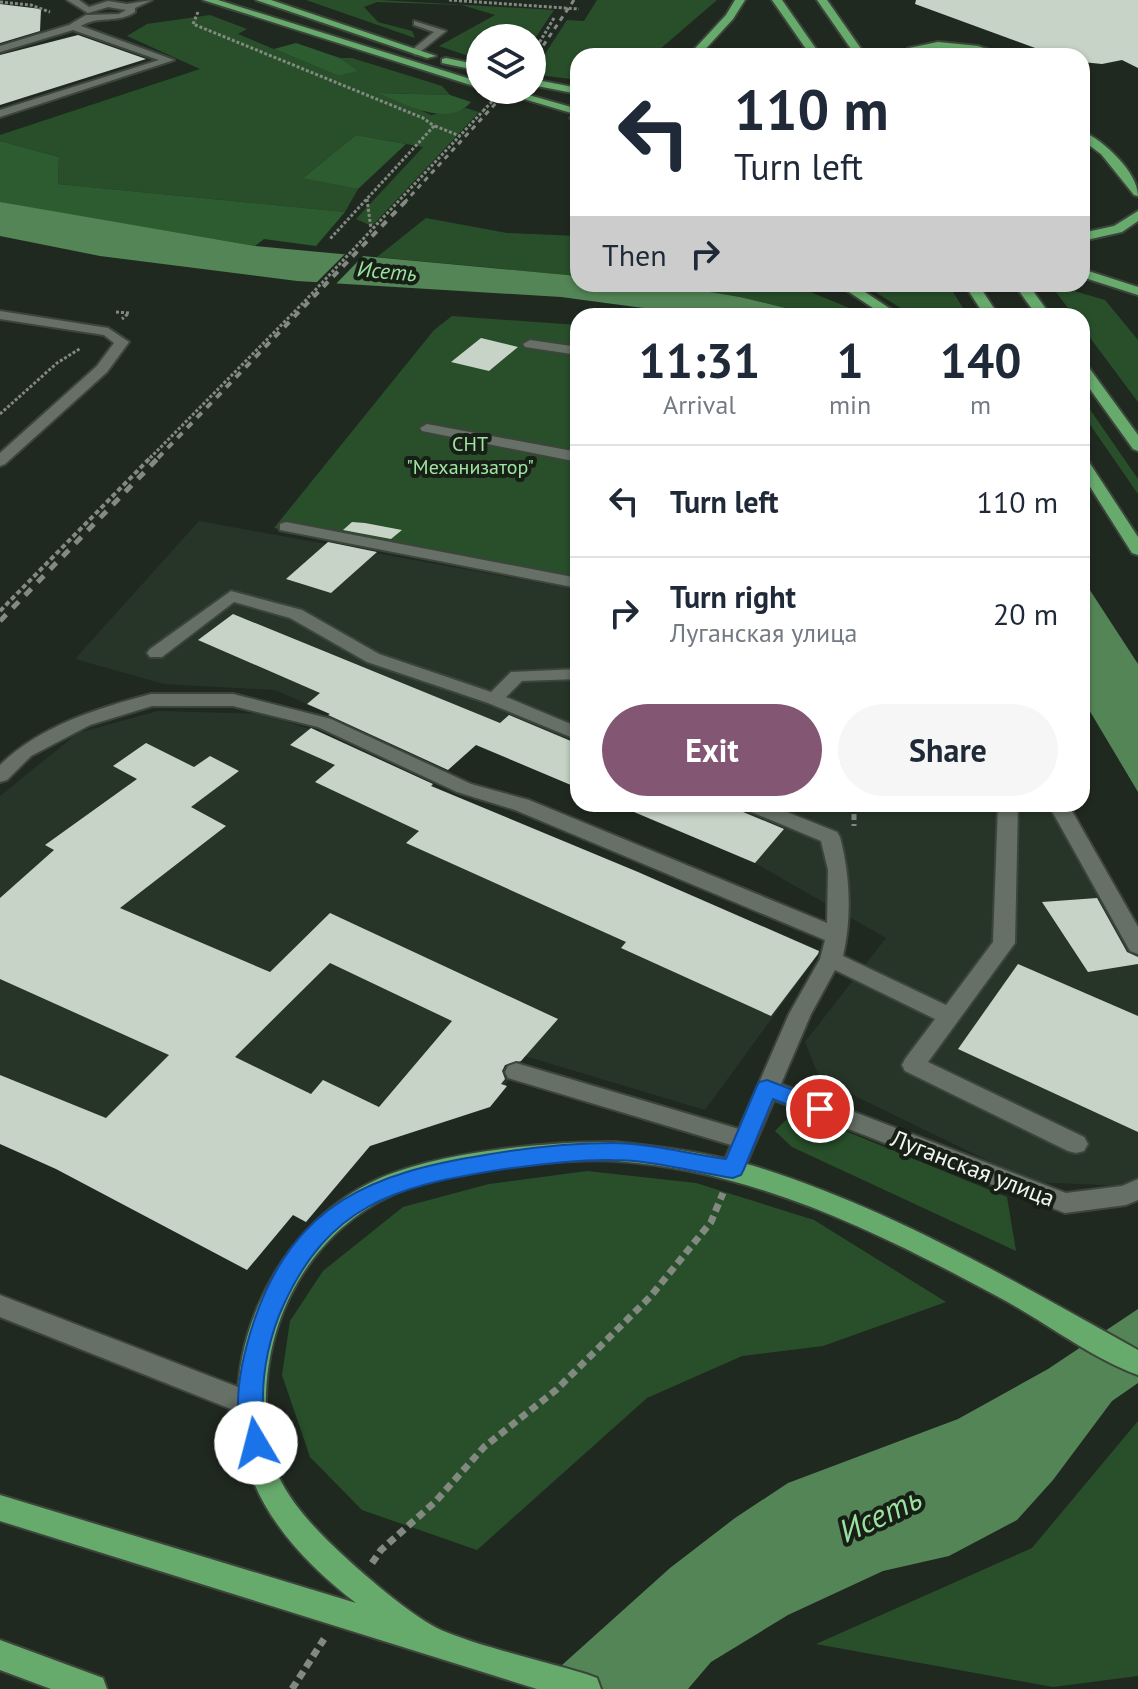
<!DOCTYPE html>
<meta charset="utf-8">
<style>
body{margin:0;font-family:"PT Sans",sans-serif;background:#f6f6f7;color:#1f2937;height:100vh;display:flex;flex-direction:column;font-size:30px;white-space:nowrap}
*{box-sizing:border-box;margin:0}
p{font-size:26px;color:#747a83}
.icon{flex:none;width:44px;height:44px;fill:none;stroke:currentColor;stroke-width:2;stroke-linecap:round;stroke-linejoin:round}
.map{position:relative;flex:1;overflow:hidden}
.side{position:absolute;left:570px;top:308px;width:520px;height:504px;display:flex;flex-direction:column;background:#fff;border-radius:24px;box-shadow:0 2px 6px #0004}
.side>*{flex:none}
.hud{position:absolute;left:570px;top:48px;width:520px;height:244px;border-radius:24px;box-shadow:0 2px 6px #0004;background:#fff;color:#1f2937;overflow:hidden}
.fabs{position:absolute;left:466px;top:24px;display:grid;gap:16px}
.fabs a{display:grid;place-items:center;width:80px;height:80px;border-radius:50%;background:#fff;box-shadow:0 2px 6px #0004;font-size:40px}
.pin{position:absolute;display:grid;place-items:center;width:68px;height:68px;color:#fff;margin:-34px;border:4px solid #fff;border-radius:50%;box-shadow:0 2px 8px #0007}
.me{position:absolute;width:88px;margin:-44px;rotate:352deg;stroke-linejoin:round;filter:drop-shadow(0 0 6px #0008)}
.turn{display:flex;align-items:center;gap:28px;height:168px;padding:0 32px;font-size:36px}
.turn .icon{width:104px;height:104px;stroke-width:2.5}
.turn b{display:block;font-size:56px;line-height:68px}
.then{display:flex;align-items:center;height:76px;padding:0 32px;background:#0003;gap:16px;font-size:30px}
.eta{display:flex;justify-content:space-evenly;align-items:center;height:136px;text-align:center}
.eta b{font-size:48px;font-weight:700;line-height:56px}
.primary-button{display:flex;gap:16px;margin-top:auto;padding:16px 32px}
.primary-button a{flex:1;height:92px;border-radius:48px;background:#835673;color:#fff;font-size:32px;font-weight:700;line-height:92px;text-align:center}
.primary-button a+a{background:#f6f6f7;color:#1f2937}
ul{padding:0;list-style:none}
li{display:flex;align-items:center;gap:24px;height:112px;padding:0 32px;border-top:2px solid #e0e1e3}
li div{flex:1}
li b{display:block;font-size:30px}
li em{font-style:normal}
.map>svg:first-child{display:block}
.built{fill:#273528}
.green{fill:#284f2a}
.forest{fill:#2d5c30}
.water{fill:#548556}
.pier{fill:#202920}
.building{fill:#c7d3c7;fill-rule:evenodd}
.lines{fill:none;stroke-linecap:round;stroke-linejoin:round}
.minor-casing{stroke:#3c443c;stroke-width:4}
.major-casing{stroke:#3c443c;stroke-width:4}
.path-far3{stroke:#818981;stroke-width:3;stroke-dasharray:3 2;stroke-linecap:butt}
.path-far2{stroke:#818981;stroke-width:4;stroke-dasharray:5 3;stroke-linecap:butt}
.path-far1{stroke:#818981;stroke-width:5;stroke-dasharray:6 4;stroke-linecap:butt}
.path{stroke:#818981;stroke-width:7;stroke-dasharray:8 5;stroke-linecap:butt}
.minor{fill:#667066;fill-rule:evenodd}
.major{fill:#67ab6c;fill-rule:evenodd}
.rail-far2{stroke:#838a83;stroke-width:3;stroke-dasharray:5 5;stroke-linecap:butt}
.rail-far1{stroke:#838a83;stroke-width:4;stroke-dasharray:7 7;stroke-linecap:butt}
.rail{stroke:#838a83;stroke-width:5;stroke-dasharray:9 9;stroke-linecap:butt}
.path-bridge{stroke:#818981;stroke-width:3;stroke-dasharray:3 2;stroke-linecap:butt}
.route{fill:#1a73e8;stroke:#114b97;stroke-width:2}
.labels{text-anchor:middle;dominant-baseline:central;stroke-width:8;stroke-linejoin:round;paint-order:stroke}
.far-park-label{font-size:20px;fill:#9fe6a2;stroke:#171f17}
.far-water-label{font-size:22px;font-style:italic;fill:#9be29e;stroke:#171f17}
.street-label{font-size:24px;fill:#eff5ef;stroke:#171f17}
.near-water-label{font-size:32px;font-style:italic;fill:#9be29e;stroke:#171f17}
</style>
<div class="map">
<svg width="1138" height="1689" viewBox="0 0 1138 1689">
<rect width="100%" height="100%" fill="#202920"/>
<g class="built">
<path d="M199 521 578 590V788L476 745 452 767 275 690 164 684 75 659Z"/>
<path d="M158 711 262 714 309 729 458 797 820 952 705 1110 525 1056 490 1107 370 1146 306 1222 293 1215 247 1270 56 1169 0 1144V796L78 733Z"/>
<path d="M615 804H1055L1138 951V1177L1127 1186 1032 1182 820 1079 805 1042 886 938 755 863Z"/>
</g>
<g class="green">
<path d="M306 0H380L554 10 532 43V38H480V60L439 46 495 15 462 5 377 2 364 7 378 22 412 31 415 38Z"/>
<path d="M597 0H717L652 56H578V80L532 74 567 20 584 21Z"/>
<path d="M210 15 247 29 238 34 339 76 357 71 340 58H352L442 86 450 95 381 93 431 115 466 108 479 112 372 226 356 219 423 147 356 135 304 177 358 189 345 212 58 184 59 157 0 141V135L200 69 127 36 147 24Z"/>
<path d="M426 218 507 233 578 236V276L377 257Z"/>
<path d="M658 284H791L869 316H819L740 297Z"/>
<path d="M863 284H948L968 316H913Z"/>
<path d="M1050 284 1105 300 1138 340V402L1082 327V316H1074Z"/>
<path d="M452 316 578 325V587L274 528 434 330Z"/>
<path d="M1082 398 1138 479V494L1082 413Z"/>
<path d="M788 1118 833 1126 1007 1197 1016 1251 792 1147 775 1131Z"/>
<path d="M587 1171 696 1183 814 1220 946 1302 823 1346 742 1356 647 1398 477 1550 362 1510 310 1457 282 1375 290 1321 323 1271 403 1207 489 1184Z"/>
<path d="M1138 1421V1676L1053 1687 816 1644 1032 1548Z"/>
</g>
<g class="forest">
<path d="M296 43 340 58 358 71 339 76 274 49Z"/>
<path d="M378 93 450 95 471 102C448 129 403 103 378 93Z"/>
<path d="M356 135 406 144 358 189 303 178Z"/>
<path d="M0 141 59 157 58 184 345 212 316 246 264 239 255 246 14 205 0 202Z"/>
</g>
<g class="water">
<path d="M0 202 255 246 578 276V284L674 286 740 297 819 316H703L561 297 297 281 100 256 0 236Z"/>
<path d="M1082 578 1138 664V792L1082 698Z"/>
<path d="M1138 1309V1383L1112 1401 1053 1480 1017 1520 949 1556 883 1571 788 1615 711 1662 688 1689H544L562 1665 670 1568 735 1518 788 1483 958 1419 1048 1369Z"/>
</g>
<path class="pier" d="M349 250 367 252 332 288 313 286Z"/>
<g class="building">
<path d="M916 0H1138V68L1122 60 1102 64 1082 62V56H1057L915 4Z"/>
<path d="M0 4 41 9 40 31 0 43Z"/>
<path d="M78 35 146 59 0 105V55Z"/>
<path d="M481 338 518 347 489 371 451 362Z"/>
<path d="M352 522 365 523 402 530 391 539 343 530Z"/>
<path d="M328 542 377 552 331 593 286 579Z"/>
<path d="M233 614 500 723 509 715 578 744V788L476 745 448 770 328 715 330 714 307 704 320 693 198 640Z"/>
<path d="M311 728 433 784 431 786 638 872 819 951 818 954 771 1016 621 948 626 942 406 843 419 831 315 782 335 765 290 745Z"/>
<path d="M146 743 194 767 210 756 239 771 191 807 226 826 120 908 270 972 330 913 558 1019 521 1061 505 1065 502 1071 505 1079 501 1084 507 1086 490 1107 370 1146 306 1222 293 1215 247 1270 56 1169 0 1144V1075L106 1118 169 1055 0 979V898L54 850 45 845 137 779 113 766ZM330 963 452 1021 379 1107 323 1080 311 1094 235 1057Z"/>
<path d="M615 804H724L784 829 755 863Z"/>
<path d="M1097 898 1127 952 1138 957V964L1088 972 1042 902Z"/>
<path d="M1018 964 1138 1016V1132L958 1049Z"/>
</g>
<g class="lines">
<defs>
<g id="minor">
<path d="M67 0H79L89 7 108 1 127 4 152 0 135 8V12C118 24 98 15 81 26L174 60 0 117V110L159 60 73 30 0 52V46L69 25 86 15 119 14 126 10 108 7 88 13Z"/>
<path d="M414 21 446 31 416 55 411 52 412 50 434 32 414 25Z"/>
<path d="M578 115V126L570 118Z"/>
<path d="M0 311 108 328 129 342 107 372 5 464 0 466V453L97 366 114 343 104 335 0 319Z"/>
<path d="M530 340 578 347V355L525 347 523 344Z"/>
<path d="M427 424 578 452V462L422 431 420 428Z"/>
<path d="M286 522 578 578V588L280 530V524Z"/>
<path d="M231 591 302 610 379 654 491 692 511 672 578 669V679L522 681 506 697 578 727V740L488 703 367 662 290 618 234 602 162 657H150L147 653 150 649Z"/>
<path d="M151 694H233L331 719 471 784 529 800 827 923 828 870 821 841 742 808 739 804H767L837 832 840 837C850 875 852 917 843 956L946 1005 993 942 998 804H1018L1015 943 928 1062 1084 1137 1088 1144 1084 1151 1076 1153 1068 1151 905 1071 902 1065 905 1059 935 1019 835 970 811 1014 781 1084 1066 1193 1122 1186 1138 1179V1200L1126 1205 1065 1213 774 1100 741 1176 733 1179 725 1176 721 1169 731 1145 508 1078 505 1072 508 1066 516 1063 739 1129 789 1014 820 959 825 940 515 810 457 792 318 727 233 706H152L90 725 31 756 7 780 0 782V765C40 726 98 708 151 694Z"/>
<path d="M1048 804H1068L1138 927V954L1130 951Z"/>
<path d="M0 1295 261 1396 264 1405 261 1414 251 1417 0 1317Z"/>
</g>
<g id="major">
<path d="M203 0H218L480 82V88Z"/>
<path d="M256 0H271L436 56 427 58Z"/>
<path d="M735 0H745L733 19 699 56H688L726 15Z"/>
<path d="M772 0H782L821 56H811Z"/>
<path d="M817 0H827L866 56H856Z"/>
<path d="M938 42 978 46 1007 56 938 48 909 56H897L909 48Z"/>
<path d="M446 58 480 65V71L442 63V59Z"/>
<path d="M532 79 578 88V94L532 85Z"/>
<path d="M494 90H511L578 109V115Z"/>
<path d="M1082 131C1103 140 1138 172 1138 196L1134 195 1101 154 1082 140Z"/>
<path d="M1138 211V221L1122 232 1082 241V233L1114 226Z"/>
<path d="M1082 269 1138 287V295L1082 277Z"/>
<path d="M837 284H853L901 316H885Z"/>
<path d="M964 284H978L999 316H985Z"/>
<path d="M1014 284H1028L1051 316H1037Z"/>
<path d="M1082 364 1087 365 1138 435V451L1133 449 1082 378Z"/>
<path d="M1082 457 1087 459 1138 537V555L1132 553 1082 474Z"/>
<path d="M616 1142C663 1147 709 1153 754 1166 890 1208 1014 1281 1138 1350V1375C1092 1358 1049 1325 1006 1301 884 1235 758 1171 617 1161 567 1157 438 1172 394 1194 310 1233 264 1318 266 1408 267 1430 269 1454 278 1475 292 1506 320 1534 345 1557 368 1578 413 1617 441 1630 484 1648 540 1660 586 1674L597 1678 601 1689H537L0 1521V1495L356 1603C313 1570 272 1529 252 1478 208 1368 271 1228 376 1180 436 1152 550 1141 616 1142Z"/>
<path d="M0 1640 103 1678 107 1689H51L0 1670Z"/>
</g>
</defs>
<use href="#minor" class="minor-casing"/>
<use href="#major" class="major-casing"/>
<g class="path-far3">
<path d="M449 0 579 9"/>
<path d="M0 2 31 5 50 12"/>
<path d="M198 12 193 24 423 118 434 126 329 240"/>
<path d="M532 55 554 18"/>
<path d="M435 126 460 136"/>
<path d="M367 199 371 229"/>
<path d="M116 312 129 313 122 319"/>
<path d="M0 414 57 363 81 348"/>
<path d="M150 458 304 302 483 111"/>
</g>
<path class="path-far2" d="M0 611 152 456"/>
<path class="path-far1" d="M854 804V826"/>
<g class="path">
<path d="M372 1563 381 1550 435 1502 484 1447 556 1390 650 1297 711 1222 723 1193"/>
<path d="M292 1689 324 1639"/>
</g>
<use href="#minor" class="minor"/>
<use href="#major" class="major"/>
<g class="rail-far2">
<path d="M532 62 574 0"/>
<path d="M404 203 508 90"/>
</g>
<path class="rail-far1" d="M158 458 406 201"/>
<path class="rail" d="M0 621 160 456"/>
<path class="path-bridge" d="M483 111 503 90"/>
</g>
<path class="route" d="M767 1080 827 1103 830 1109 827 1115 820 1117 773 1099 744 1169 741 1175 733 1178C694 1172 652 1160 613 1160 574 1159 531 1165 492 1171 394 1187 329 1206 284 1304 270 1334 262 1371 263 1404 263 1420 272 1436 265 1451L256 1455 247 1451C229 1412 241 1360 254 1321 294 1203 372 1173 485 1155 526 1148 570 1143 612 1143 649 1143 689 1154 726 1159L756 1088 759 1082Z"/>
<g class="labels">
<g class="far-park-label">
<text x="470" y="444">СНТ<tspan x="470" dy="23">"Механизатор"</tspan></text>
</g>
<g class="far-water-label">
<text transform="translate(387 271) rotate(5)">Исеть</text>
</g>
<g class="street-label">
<text transform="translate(973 1168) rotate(21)">Луганская улица</text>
</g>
<g class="near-water-label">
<text transform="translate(880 1514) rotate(-25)">Исеть</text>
</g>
</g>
</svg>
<div class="fabs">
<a><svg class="icon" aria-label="layers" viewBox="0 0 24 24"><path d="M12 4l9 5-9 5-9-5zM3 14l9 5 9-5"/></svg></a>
</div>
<div class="pin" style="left:820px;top:1109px;background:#d93025"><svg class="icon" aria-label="arrive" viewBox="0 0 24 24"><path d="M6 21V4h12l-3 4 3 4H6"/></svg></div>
<svg class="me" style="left:256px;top:1443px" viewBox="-20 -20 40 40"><circle r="19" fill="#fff"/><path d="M0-13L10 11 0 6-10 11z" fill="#1a73e8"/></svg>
<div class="hud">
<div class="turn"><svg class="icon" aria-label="left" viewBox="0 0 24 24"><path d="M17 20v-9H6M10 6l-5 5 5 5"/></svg><div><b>110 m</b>Turn left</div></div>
<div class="then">Then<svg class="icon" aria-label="right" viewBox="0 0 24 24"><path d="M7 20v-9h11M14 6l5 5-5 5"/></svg></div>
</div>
<section class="side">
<div class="eta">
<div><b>11:31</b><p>Arrival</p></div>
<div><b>1</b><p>min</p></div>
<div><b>140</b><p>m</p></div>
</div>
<ul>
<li><svg class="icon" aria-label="left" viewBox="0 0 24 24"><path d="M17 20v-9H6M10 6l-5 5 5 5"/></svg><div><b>Turn left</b></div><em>110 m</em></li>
<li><svg class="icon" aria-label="right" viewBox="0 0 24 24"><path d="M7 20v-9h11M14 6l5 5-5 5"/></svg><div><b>Turn right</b><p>Луганская улица</p></div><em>20 m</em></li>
</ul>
<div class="primary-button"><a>Exit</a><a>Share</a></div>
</section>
</div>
